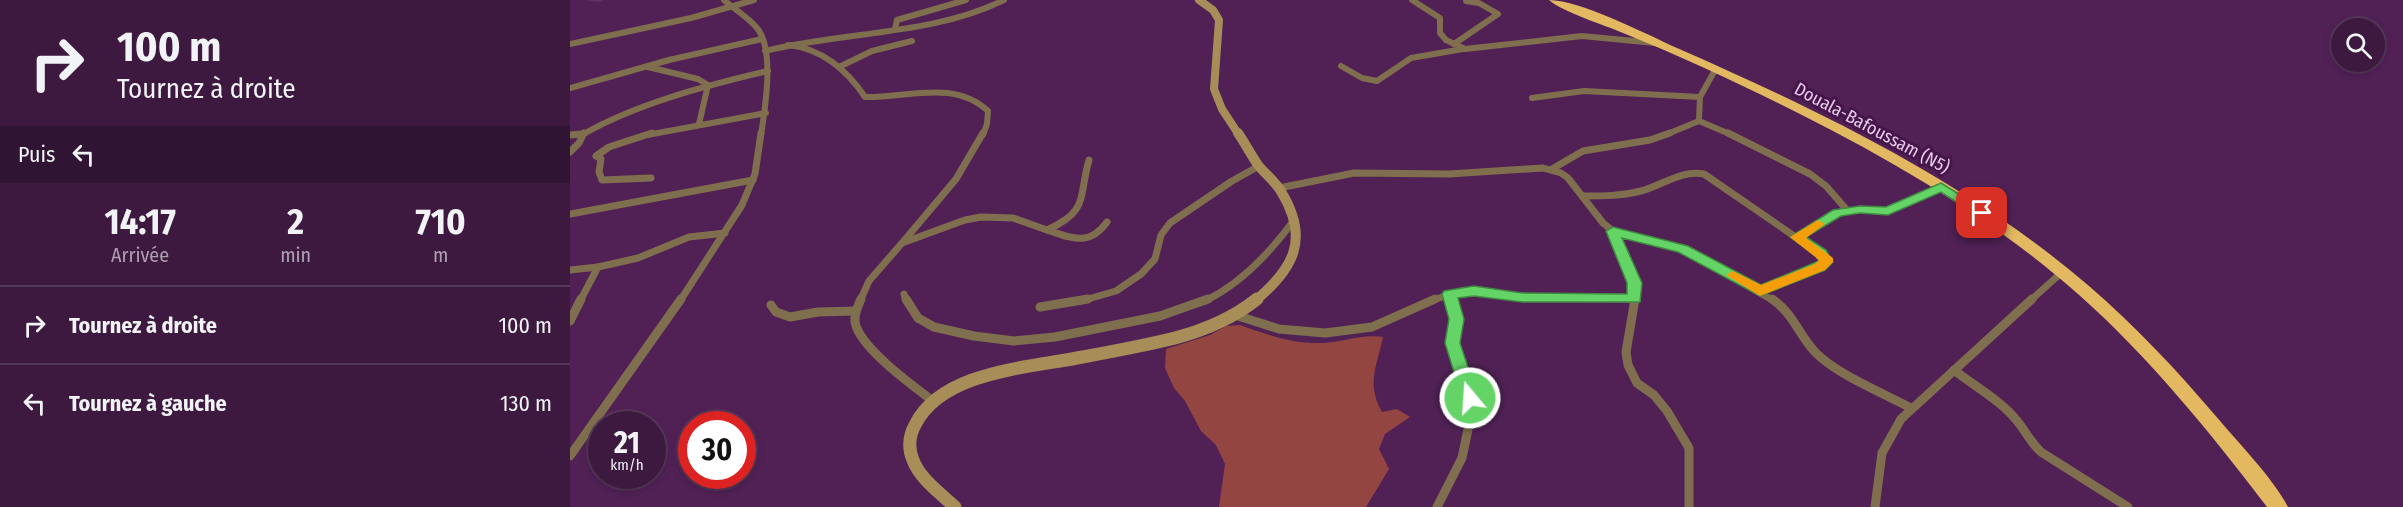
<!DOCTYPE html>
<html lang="fr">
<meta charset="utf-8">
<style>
body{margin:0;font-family:"Fira Sans Condensed",sans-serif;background:#442247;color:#f1f3f6;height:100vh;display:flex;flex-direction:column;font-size:22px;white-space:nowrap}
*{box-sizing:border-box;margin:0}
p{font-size:20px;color:#ada0b1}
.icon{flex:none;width:33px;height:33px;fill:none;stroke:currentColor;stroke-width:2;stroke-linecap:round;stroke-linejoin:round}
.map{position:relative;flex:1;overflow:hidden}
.side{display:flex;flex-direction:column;background:#3d1940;width:570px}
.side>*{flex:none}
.banner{background:#3d1940;color:#f1f3f6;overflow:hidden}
.controls{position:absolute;left:1761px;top:18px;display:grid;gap:12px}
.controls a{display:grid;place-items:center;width:54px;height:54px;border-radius:50%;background:#3d1940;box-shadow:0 3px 9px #0003,0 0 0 2px #563859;font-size:30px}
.speed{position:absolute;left:18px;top:411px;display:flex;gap:12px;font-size:30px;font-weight:700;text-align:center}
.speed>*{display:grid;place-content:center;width:78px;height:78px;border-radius:50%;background:#3d1940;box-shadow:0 3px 9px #0003,0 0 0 2px #563859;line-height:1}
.speed small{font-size:15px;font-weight:400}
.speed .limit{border:9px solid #d22;background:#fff;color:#111}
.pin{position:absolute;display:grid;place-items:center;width:51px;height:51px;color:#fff;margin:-26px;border-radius:12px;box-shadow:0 3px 9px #0006}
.me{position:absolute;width:66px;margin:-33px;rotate:342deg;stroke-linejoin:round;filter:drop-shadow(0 0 4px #0008)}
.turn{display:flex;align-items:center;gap:21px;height:126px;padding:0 18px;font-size:27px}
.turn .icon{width:78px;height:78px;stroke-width:2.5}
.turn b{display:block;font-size:42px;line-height:51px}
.then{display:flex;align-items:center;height:57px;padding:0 18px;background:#0003;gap:12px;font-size:22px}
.eta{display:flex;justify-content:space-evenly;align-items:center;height:102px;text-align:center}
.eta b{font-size:36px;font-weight:700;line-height:42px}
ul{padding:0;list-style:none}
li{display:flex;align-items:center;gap:18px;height:78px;padding:0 18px;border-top:2px solid #563859}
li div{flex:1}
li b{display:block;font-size:22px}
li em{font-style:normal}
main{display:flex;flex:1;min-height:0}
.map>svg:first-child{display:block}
.green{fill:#934541}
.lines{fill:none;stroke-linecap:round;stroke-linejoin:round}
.street-far2{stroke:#806f4e;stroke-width:6}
.street-far1{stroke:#806f4e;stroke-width:7}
.street{stroke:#806f4e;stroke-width:9}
.secondary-far2{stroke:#a78d57;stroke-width:8}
.secondary-far1{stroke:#a78d57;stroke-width:10}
.secondary{stroke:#a78d57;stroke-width:13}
.highway{fill:#e2b861;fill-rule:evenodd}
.wall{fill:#5f3463}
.route{fill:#64d467;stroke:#418a43;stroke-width:1.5}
.slow{fill:#f59e0b}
.labels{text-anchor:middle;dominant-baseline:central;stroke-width:6;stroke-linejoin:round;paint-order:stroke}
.street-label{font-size:18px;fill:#e7cae9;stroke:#46164b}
</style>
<main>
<section class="side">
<div class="banner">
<div class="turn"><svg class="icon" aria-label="right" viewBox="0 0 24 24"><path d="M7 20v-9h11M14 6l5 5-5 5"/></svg><div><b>100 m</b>Tournez à droite</div></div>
<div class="then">Puis<svg class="icon" aria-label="left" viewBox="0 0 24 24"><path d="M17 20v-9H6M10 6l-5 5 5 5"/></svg></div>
</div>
<div class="eta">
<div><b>14:17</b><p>Arrivée</p></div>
<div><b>2</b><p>min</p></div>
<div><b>710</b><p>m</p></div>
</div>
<ul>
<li><svg class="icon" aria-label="right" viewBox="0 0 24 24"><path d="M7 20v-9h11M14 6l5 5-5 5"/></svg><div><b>Tournez à droite</b></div><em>100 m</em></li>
<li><svg class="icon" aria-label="left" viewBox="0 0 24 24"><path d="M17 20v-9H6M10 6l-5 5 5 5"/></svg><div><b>Tournez à gauche</b></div><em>130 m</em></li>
</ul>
</section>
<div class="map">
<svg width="1833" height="507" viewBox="0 0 1833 507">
<rect width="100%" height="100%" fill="#512156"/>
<path class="green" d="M670 325C698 335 723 344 753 343 775 342 789 334 813 337 807 366 796 384 812 412L827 409 840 417 815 434 809 449 819 469 796 507H649L655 464 646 445 631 431 615 401 604 388 595 368 596 349 640 335 656 326Z"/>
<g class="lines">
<g class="street-far2">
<path d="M154 0C164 9 178 17 187 28 205 49 195 109 191 135"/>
<path d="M842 0 870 18V33L876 40 895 49 1012 36 1085 43"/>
<path d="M325 29 327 20 396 0"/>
<path d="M0 44 121 18 184 0"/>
<path d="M884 44 928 14 909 3 896 1"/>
<path d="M218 45C251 48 277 70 295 97 337 98 384 79 418 111L417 124 413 135"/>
<path d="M195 51C273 31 361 36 434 0"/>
<path d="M771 66 792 78 807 81 841 58 893 49"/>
<path d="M78 67 128 79 138 85 129 124"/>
<path d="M269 67 302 51 342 41"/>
<path d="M0 88 99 60 192 39"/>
<path d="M962 98 1014 91 1130 97"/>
<path d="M1129 121 1162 135"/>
<path d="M6 135 12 134"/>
<path d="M12 135C65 104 138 85 198 71"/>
<path d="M77 135 196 113"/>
<path d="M1095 135 1129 121 1130 97 1145 70"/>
</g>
<g class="street-far1">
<path d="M1158 133 1240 174 1256 186 1277 210"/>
<path d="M0 135 12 134"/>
<path d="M0 152 9 143 14 133"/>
<path d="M982 169 1013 151 1080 140 1100 133"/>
<path d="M81 178 32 180 29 172 31 159 26 156 39 147 82 133"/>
<path d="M709 188 784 173 879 174 973 168 991 173 998 178 1033 223 1043 231 1113 249 1204 301"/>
<path d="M1014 196C1033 196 1052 196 1071 191 1093 185 1110 170 1134 174L1256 258V263L1250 267 1190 291"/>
<path d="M0 214 183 180"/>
<path d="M477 230C502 238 519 247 537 222"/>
<path d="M1043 231C1052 251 1068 279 1065 301"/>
<path d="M1227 237 1268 213 1290 209 1318 211 1371 187"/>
<path d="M333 242 386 179 413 133"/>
<path d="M0 270 28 267 68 258 119 237 155 233"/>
<path d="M334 294 336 301"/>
<path d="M879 294 881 301"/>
<path d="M10 301 28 267"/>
<path d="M110 301 172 205 185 174 191 133"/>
<path d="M290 301 299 281 332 243 395 220 411 217 443 218 477 230C519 211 508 199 519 160"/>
<path d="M511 301 546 291 571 274 585 259 591 235 600 223 662 181 689 166"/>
<path d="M635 301C672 283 700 253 724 220"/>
<path d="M860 301 891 291H915L953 298 1065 299"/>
<path d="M1460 301 1491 273"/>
</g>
<g class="street">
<path d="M291 299C288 306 284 314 285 322 289 347 343 386 363 401"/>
<path d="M336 299 348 318 364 327 404 336 444 341 485 337 590 316 638 299"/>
<path d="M1065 299 1056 352 1058 365 1067 383 1084 395 1097 411 1119 448V507"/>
<path d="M1202 299C1224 314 1228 334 1245 352 1266 374 1313 393 1341 408"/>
<path d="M201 305 206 312 220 317 248 312 286 311"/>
<path d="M470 307 518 299"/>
<path d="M665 315 709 329 755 333 802 327 865 299"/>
<path d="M0 321 11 299"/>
<path d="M1384 370C1404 386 1432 401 1448 422 1456 432 1461 443 1471 452L1558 507"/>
<path d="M0 456 111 299"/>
<path d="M867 507 892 458 900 420V398L882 343 887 319 881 299"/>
<path d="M1305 507 1312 453 1331 419 1462 299"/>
</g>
<path class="secondary-far2" d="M629 0 643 10 649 20 644 89 652 109 669 135"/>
<path class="secondary-far1" d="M668 133C675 143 681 155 688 165 696 175 706 182 712 193 740 240 723 269 685 301"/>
<path class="secondary" d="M385 507C370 493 350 479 343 460 338 448 339 436 345 425 371 372 456 368 507 358 540 352 573 346 605 338 635 330 662 319 687 299"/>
<path class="highway" d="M979 0C1010 0 1076 34 1107 48 1251 111 1399 183 1519 286 1564 325 1605 368 1644 414 1665 439 1704 479 1718 507H1697C1639 431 1579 357 1508 294 1421 217 1317 157 1214 106 1161 80 1108 55 1053 33 1035 25 992 12 979 0Z"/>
</g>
<path class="wall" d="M15 0H33L30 2Z"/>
<path class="route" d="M1371 183 1419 213 1412 217 1408 216 1371 192 1318 215 1290 213 1271 216 1236 237 1256 250 1263 262 1255 270 1190 296 1108 252 1052 238 1072 283 1070 302H952L904 296 888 298 894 319 890 343 908 398 906 402H894L892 398 875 343 879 319 872 294 874 291 904 286 952 293 1057 294V283L1036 231 1043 227 1118 246 1191 285 1249 261 1246 256 1220 237 1263 210 1290 206 1316 207Z"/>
<path class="slow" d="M1248 220 1255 224 1236 238 1263 258V262L1255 270 1190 296 1156 275 1163 271 1191 285 1245 264 1249 260 1220 237Z"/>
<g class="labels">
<g class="street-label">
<text transform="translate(1302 128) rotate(28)">Douala-Bafoussam (N5)</text>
</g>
</g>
</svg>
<div class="controls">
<a><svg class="icon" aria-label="search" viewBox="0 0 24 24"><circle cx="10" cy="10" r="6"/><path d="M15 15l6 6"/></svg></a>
</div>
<div class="speed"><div>21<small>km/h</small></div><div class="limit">30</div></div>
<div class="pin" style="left:1412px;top:213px;background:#d93025"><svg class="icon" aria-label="arrive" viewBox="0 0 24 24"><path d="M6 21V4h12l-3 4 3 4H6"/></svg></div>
<svg class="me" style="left:900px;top:398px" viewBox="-20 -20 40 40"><circle r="17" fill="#64d467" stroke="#fff" stroke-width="3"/><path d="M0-11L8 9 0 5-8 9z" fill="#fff"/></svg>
</div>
</main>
